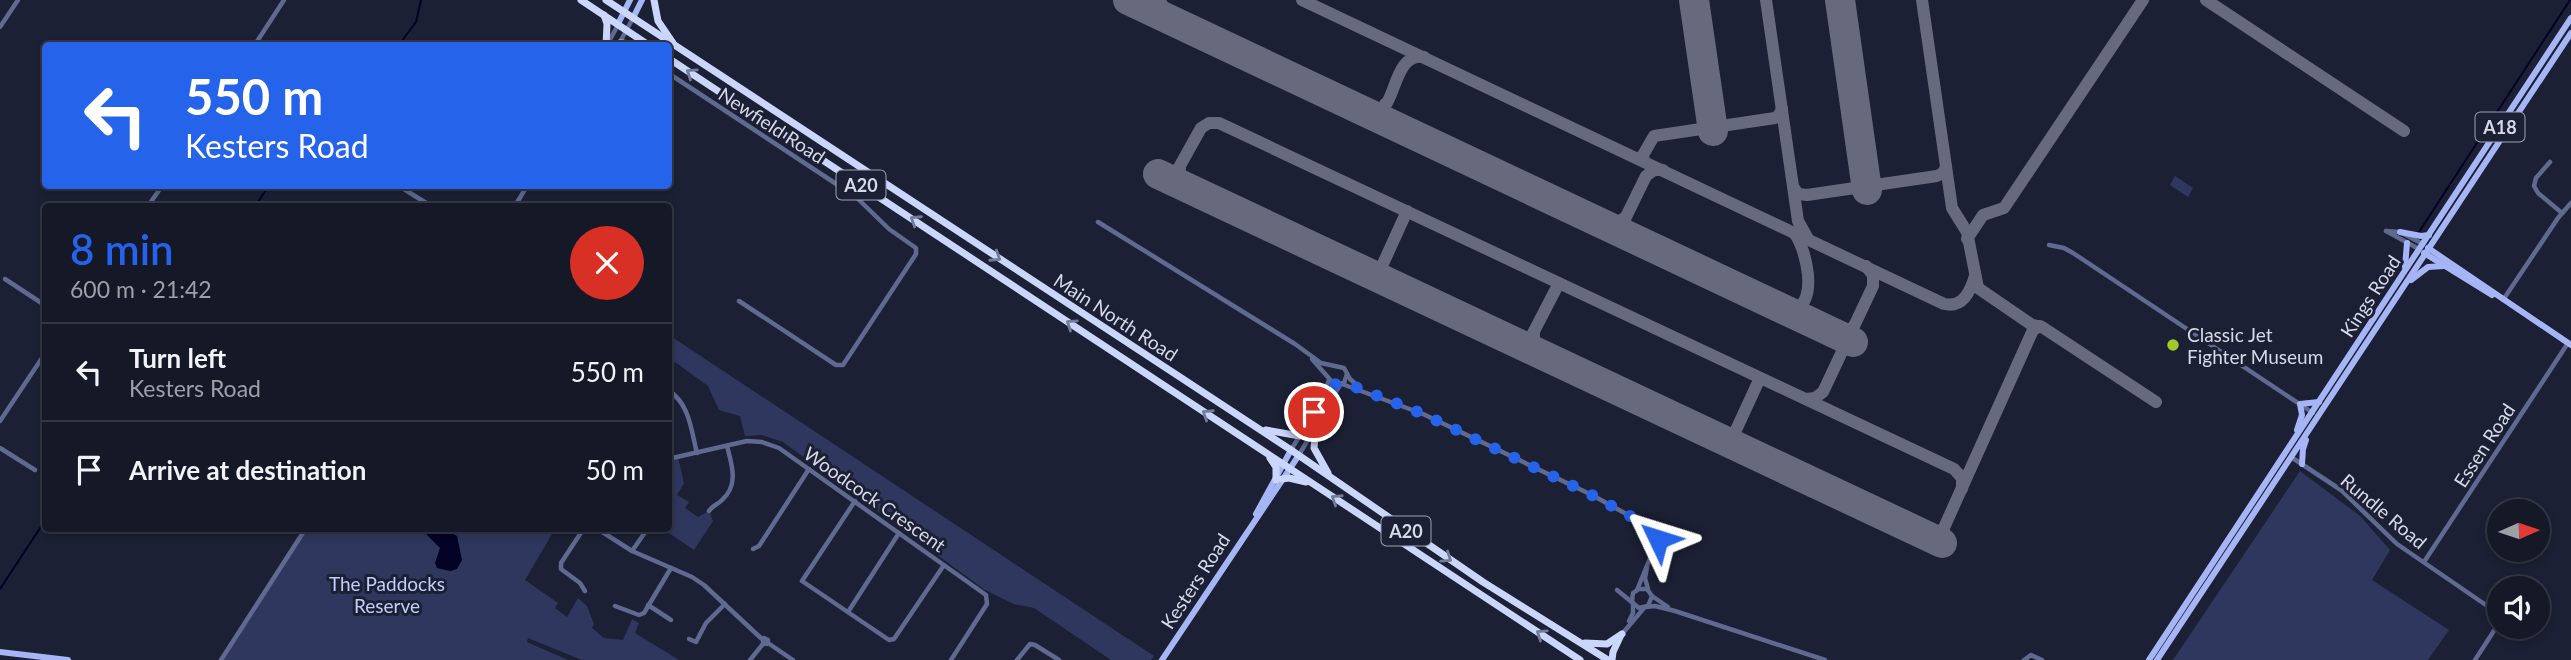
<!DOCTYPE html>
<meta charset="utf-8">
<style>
body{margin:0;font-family:Lato,sans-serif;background:#1d212f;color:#f1f3f6;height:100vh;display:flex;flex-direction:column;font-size:26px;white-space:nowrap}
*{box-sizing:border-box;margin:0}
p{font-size:23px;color:#9da0a7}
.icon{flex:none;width:38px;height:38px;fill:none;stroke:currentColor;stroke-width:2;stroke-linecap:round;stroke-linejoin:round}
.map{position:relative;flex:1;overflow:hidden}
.side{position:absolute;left:42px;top:203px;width:630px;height:329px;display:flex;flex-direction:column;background:#141827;border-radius:7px;box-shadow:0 4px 10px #0003,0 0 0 2px #333744}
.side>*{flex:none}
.guide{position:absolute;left:42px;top:42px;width:630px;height:147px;border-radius:7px;box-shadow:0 4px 10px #0003,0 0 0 2px #333744;background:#2563eb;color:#fff;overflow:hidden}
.needle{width:46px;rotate:87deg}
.controls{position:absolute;left:2487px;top:499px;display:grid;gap:14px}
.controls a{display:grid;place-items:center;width:63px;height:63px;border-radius:50%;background:#141827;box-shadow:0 4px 10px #0003,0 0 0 2px #333744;font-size:35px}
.pin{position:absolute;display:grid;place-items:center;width:60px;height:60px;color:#fff;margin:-30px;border:4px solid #fff;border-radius:50%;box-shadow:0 2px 7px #0007}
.me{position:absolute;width:77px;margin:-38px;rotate:311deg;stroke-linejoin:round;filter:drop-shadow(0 0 5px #0008)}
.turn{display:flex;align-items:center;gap:24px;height:147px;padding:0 28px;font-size:32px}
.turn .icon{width:91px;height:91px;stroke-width:2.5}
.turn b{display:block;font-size:49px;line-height:60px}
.round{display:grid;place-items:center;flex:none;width:74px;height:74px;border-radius:37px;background:#1d212f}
.head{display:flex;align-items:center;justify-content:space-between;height:119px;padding:0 28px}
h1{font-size:42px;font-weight:600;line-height:52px;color:#2563eb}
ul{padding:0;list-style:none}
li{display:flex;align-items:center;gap:21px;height:98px;padding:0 28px;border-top:2px solid #333744}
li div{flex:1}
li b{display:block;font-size:26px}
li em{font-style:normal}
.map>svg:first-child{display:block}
.green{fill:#2f375e}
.water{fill:#030227}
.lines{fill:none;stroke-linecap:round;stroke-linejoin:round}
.stream{stroke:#030227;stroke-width:2}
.taxiway{stroke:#666a7c;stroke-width:12}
.runway{stroke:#666a7c;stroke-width:30}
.minor{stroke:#606a91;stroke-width:4.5}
.major{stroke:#a5b5f5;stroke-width:6}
.highway{stroke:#cbd6fc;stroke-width:7}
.oneway{stroke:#737b98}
.route{stroke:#2563eb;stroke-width:12;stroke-dasharray:0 21.6}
.poi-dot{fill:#a1c929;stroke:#1b2034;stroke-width:2.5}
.labels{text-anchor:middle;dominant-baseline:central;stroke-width:6;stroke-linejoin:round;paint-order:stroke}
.shield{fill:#1b2034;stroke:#9ea2b2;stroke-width:2}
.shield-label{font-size:18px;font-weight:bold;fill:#d6dae8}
.street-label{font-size:19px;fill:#d6dae8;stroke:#1b2034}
.poi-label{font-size:19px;fill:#d6dae8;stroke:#1b2034;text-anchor:start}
.park-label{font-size:19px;fill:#c1cefb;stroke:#1b2034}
</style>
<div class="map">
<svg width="2571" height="660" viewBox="0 0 2571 660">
<rect width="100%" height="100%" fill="#1b2034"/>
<g class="green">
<path d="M2175 176 2193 188 2188 197 2170 185Z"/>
<path d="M669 335 1154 656 1151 660H1111L1034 608 1014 604 985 590 783 442 762 435 745 436 740 416 719 410 708 386 675 362 669 371Z"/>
<path d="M678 457 684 483 677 495 689 502 685 508 698 517 709 511 713 521 694 550 663 529 668 528 669 501 671 497 669 495V459Z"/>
<path d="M2300 471 2360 516 2390 550 2372 580 2449 630 2428 660H2173Z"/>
<path d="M306 528 555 529 525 580 558 603 555 608 567 617 578 598 587 606 594 624 592 628 604 638 623 640 632 619 639 623 635 633 679 660H582L528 638 527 642 568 660H220Z"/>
</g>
<path class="water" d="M421 529H444L457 536 462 560 457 569 450 571 437 568 435 563 440 548Z"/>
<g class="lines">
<g class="stream">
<path d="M398 46 416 22 421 0"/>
<path d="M255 206 269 186"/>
<path d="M2419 232 2570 0"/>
<path d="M0 589 46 519"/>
</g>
<g class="taxiway">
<path d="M1160 0C1168 23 1194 30 1215 41"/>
<path d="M1302 0 1944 304C1963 308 1970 292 1975 276"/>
<path d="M1766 0 1798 221 1807 237"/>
<path d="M1922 0 1952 208 1967 232 1978 288 2032 325 2042 327 2156 402"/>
<path d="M2206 0 2404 131"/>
<path d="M1324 92C1338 98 1356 111 1371 113 1398 116 1390 52 1424 57"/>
<path d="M1385 104C1382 127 1417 136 1434 144"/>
<path d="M1701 129 1710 119 1708 98"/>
<path d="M1862 158 1867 178 1878 185"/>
<path d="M1644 161 1643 155 1654 136 1775 118 1779 115 1782 109"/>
<path d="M1180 167C1177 187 1198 192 1213 200"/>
<path d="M1663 170H1654L1646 176 1622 225 1628 235 1673 257"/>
<path d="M1172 180 1201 128 1209 123H1219L1954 469 1962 478V489"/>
<path d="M1794 188 1798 194 1807 195 1937 176 1943 173 1946 167"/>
<path d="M1562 204C1579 212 1608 234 1624 218"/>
<path d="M1967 239 1983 215 2004 208 2143 0"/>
<path d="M1377 277 1407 211"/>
<path d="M1745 291C1758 296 1778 311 1792 309 1820 306 1806 245 1793 232"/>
<path d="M1800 316C1816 324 1838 340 1853 327"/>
<path d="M1496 333 1518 342 1530 339 1559 283"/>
<path d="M1534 334C1533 352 1546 356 1560 363"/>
<path d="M1806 399 1815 398 1823 392 1873 286V275L1866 266"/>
<path d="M1730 443 1760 378"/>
<path d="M1925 535 1936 534 1944 528"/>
<path d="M1938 541 2033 330 2040 326"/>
</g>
<g class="runway">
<path d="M1128 0 1853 342"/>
<path d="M1694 0 1713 131"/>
<path d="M1840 0 1867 190"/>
<path d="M1158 174 1942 543"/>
</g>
<g class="minor">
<path d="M0 27 18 0"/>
<path d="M620 42 633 18"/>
<path d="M607 45 618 25"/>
<path d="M254 46 284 0"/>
<path d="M668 73 856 197 889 229 916 248V254L843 365H836L739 301"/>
<path d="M2550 162 2536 178 2534 186 2538 193 2562 213"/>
<path d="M399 186 431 206"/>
<path d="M148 206 162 186"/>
<path d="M515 206 527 186"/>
<path d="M1098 222 1295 344 1321 363 1344 368 1350 379 1360 388"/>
<path d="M2386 231 2400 232 2423 244"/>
<path d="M2386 231 2419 249"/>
<path d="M2049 245 2064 248 2073 253 2313 413"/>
<path d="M5 279 46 306"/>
<path d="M2503 300 2558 218 2571 203"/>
<path d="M1312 359 1334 384 1344 383 1347 374"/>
<path d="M1342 384 1423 414 1592 495 1648 526 1657 533 1658 539 1637 590"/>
<path d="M668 390C690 404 691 430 697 453"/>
<path d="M0 421 46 352"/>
<path d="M0 448 35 470"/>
<path d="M1291 450 1321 401 1329 380"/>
<path d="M1299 455 1340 385"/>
<path d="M2291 457 2341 490 2397 544 2499 614"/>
<path d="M668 459 747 441 762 442 779 448 986 595 987 604 951 660"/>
<path d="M855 501 802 581 889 640 894 639 944 565"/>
<path d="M709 511C713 505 717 505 722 500 739 485 732 465 727 446"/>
<path d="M584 528 561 563V569L580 583 585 591"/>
<path d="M596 528 632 551 692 577 704 585 763 640"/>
<path d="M753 549 759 546 809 469"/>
<path d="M632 551 648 528"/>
<path d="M2424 562 2568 343"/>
<path d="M1647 567 1645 578 1648 589"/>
<path d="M1617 590 1639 608 1648 606 1652 596 1647 589H1639L1633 593 1632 601"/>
<path d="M1652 596 1668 607"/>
<path d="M648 605 671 620"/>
<path d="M615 606 639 615 644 613 671 568"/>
<path d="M1646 607 1655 606 1675 611 1825 660"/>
<path d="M848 612 899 533"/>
<path d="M1629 621 1633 613V603"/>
<path d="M1622 634 1644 608"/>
<path d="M764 638 768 640 767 644 763 643Z"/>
<path d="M689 639 696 642 706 623 725 604"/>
<path d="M768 643 793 660"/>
<path d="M221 660 306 528"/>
<path d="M750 660 763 644"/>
<path d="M1017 660 1030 644 1035 645 1059 660"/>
<path d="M2024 660 2031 655 2042 660"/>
<path d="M2475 660 2499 623"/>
</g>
<g class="major">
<path d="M633 18 642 0"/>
<path d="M618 24 630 0"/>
<path d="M2400 232 2421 236 2429 235"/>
<path d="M2428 248 2571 345"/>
<path d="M2424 253 2492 295"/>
<path d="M2405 267 2407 243"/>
<path d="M2411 280 2428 267 2444 266"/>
<path d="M2297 430 2302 415 2300 404 2319 402"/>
<path d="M2302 464 2303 449 2306 440"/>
<path d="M1256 514 1291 450"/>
<path d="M0 652 68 660"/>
<path d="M1162 660 1299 455"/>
<path d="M2149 660 2571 18"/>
<path d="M2157 660 2571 33"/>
</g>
<g class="highway">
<path d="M581 0 650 46"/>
<path d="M606 0 1291 450 1483 582 1608 660"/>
<path d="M654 0 658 21 673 43"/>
<path d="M604 15 607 24 606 46"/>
<path d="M620 43 649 45"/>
<path d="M668 58 1580 660"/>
<path d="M1316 425 1314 448 1328 473"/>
<path d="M1266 430 1300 436"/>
<path d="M1270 458 1276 467V480"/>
<path d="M1282 479 1289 478 1306 482"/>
<path d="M1585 643 1607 644 1622 634"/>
<path d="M1612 660 1613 652 1620 637"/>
</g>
</g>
<defs><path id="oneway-chevron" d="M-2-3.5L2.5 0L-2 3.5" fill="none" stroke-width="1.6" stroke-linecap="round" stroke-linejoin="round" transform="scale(1.75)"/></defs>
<g class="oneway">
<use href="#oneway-chevron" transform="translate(691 73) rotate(-146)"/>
<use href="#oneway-chevron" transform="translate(915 220) rotate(-147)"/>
<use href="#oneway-chevron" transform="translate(996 257) rotate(33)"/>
<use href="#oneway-chevron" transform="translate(1071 324) rotate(-146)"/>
<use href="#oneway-chevron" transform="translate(1207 414) rotate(-147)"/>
<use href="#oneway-chevron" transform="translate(1336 499) rotate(-147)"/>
<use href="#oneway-chevron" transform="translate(1447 558) rotate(34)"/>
<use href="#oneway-chevron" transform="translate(1541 634) rotate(-146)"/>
</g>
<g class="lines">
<path class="route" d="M1314 412 1329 380 1334 384 1353 386 1423 414 1592 495 1648 526 1656 531 1658 539"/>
</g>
<circle class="poi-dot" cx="2173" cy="345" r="7"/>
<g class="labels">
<g class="shield">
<rect x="2475.5" y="112.5" width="49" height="29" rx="5"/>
<rect x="836.5" y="170.5" width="49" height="29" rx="5"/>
<rect x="1381.5" y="516.5" width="49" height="29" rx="5"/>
</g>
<g class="shield-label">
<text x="2500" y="127">A18</text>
<text x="861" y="185">A20</text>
<text x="1406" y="531">A20</text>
</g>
<g class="street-label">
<text transform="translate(772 125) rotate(33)">Newfield Road</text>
<text transform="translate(2370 296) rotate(-57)">Kings Road</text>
<text transform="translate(1116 317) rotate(33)">Main North Road</text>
<text transform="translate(2484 445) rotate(-57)">Essen Road</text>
<text transform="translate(875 499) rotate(35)">Woodcock Crescent</text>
<text transform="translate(2384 511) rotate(40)">Rundle Road</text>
<text transform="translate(1195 581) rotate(-57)">Kesters Road</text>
</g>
<g class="poi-label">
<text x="2187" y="334">Classic Jet<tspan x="2187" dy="22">Fighter Museum</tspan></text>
</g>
<g class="park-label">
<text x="387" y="583">The Paddocks<tspan x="387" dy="22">Reserve</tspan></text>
</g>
</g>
</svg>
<div class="controls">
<a><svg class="needle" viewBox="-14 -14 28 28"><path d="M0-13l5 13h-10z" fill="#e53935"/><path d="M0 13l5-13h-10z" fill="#9da0a7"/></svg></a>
<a><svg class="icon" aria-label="sound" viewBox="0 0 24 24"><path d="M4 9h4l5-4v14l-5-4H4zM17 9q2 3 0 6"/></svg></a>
</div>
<div class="pin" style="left:1314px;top:412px;background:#d93025"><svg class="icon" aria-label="arrive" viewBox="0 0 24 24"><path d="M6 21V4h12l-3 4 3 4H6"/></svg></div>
<svg class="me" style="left:1658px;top:539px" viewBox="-20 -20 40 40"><path d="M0-17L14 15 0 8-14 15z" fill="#2563eb" stroke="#fff" stroke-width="4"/></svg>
<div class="guide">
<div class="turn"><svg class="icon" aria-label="left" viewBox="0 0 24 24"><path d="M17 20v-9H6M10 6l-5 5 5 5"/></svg><div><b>550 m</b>Kesters Road</div></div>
</div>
<section class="side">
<div class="head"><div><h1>8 min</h1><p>600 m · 21:42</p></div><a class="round" style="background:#d93025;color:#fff"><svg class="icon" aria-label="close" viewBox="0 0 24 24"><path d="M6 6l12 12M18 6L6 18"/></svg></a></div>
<ul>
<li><svg class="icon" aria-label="left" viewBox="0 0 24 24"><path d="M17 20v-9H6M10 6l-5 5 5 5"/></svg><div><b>Turn left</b><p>Kesters Road</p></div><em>550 m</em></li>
<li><svg class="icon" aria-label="arrive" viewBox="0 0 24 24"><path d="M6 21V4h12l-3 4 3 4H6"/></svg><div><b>Arrive at destination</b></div><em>50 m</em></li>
</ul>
</section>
</div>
